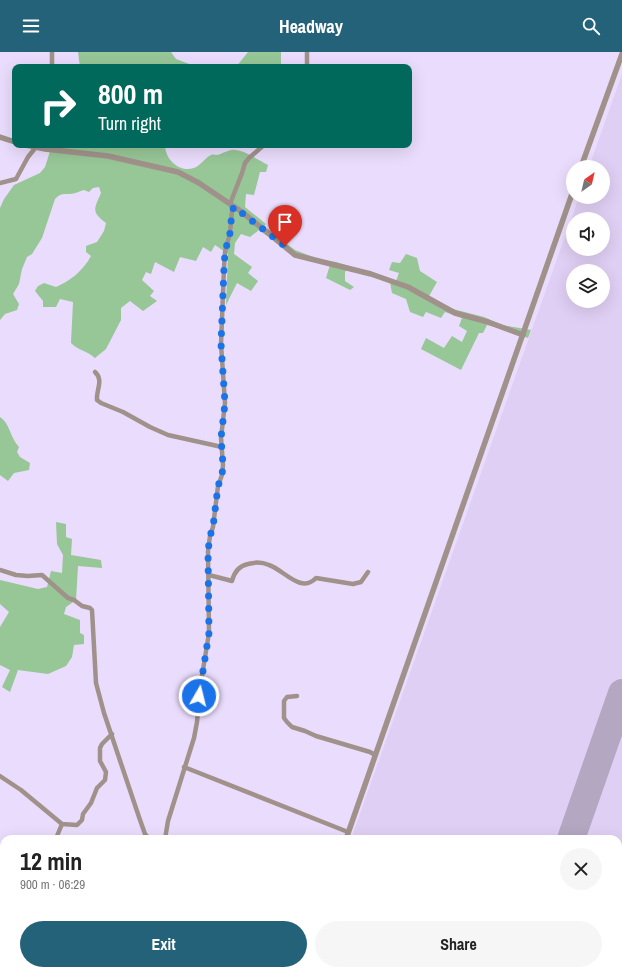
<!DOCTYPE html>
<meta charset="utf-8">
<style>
body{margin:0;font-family:"Archivo Narrow",sans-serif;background:#f6f6f6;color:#222;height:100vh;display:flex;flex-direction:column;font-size:15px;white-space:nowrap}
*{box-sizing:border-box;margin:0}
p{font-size:13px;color:#767676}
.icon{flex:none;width:22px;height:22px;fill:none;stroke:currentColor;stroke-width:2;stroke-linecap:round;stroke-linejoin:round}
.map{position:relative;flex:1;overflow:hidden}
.drawer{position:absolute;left:0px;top:783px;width:622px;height:140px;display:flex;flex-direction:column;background:#fff;border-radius:12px 12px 0 0;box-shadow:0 4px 16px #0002}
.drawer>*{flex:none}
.top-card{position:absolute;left:12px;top:12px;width:400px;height:84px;border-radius:8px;box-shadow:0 4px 16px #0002;background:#00695c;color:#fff;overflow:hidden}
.needle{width:26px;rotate:34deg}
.controls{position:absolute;left:566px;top:108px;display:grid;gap:8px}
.controls a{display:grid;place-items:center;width:44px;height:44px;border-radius:50%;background:#fff;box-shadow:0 4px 16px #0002;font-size:20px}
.pin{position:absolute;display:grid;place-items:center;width:34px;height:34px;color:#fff;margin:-41px -17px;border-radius:50% 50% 50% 0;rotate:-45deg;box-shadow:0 0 4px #0007}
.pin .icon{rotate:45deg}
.me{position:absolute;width:44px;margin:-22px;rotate:8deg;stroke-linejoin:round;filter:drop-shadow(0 0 3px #0008)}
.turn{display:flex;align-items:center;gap:14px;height:84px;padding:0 20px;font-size:18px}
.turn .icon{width:52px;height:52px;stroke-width:2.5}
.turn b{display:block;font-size:28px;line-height:34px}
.round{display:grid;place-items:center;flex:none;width:42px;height:42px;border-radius:21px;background:#f6f6f6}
.summary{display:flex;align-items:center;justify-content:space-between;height:68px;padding:0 20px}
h1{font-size:24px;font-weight:800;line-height:30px}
.primary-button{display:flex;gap:8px;margin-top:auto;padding:8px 20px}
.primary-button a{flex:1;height:46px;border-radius:24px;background:#246279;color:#fff;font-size:16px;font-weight:800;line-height:46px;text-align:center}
.primary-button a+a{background:#f6f6f6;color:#222}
header{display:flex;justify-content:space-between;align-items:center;height:52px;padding:0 20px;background:#246279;color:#fff;font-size:18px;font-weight:800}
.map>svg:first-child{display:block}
.built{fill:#e0cff4;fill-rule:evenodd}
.green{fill:#97c697}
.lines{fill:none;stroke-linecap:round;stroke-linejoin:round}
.taxiway{stroke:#b3a7c2;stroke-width:11}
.runway{stroke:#b3a7c2;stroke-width:28}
.minor{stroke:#a0928a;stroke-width:4.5}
.tertiary{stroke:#a0928a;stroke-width:5.5}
.route{stroke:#1a73e8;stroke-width:7;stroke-dasharray:0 12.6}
</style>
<header><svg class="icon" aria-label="menu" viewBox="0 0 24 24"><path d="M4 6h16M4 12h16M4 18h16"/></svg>Headway<svg class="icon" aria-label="search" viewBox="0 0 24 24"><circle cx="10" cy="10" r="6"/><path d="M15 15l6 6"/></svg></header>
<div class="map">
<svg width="622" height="923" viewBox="0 0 622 923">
<rect width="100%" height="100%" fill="#eadcfc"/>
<path class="built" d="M622 22V923H303L305 919H618V787H351L579 145H603V115H589ZM573 167H603V197H573ZM573 219H603V249H573Z"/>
<g class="green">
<path d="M78 0H171L176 7 197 15H80Z"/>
<path d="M248 0H281V15H236Z"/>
<path d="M52 93H165C165 107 179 121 194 116 200 114 206 105 211 103 213 102 215 103 217 103 223 102 229 97 235 98 244 98 260 109 268 113L266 120H260L254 143 246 142 245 155 266 172 264 174 295 198 321 208 336 210 396 229 399 221 389 218 392 210 400 211 406 202 417 206 420 219 437 230 429 244 453 257 484 265 502 273 531 278 528 286 510 279 487 273 483 281H479L461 318 421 297 426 286 444 296 452 284 462 290 467 279 459 274 462 266 445 260 441 266 426 260 423 265 410 260 406 247 392 241 390 230 347 217 345 220V229L354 235 350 238 326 226 330 213 295 204 259 178 250 185 241 182 235 191 234 202 252 215 248 221 258 229 251 239 237 231 226 253 228 202 215 193 211 200 203 195 196 209 180 205 174 220 155 210 151 222 146 220 142 228 154 239 150 244 157 249 143 259 130 249 121 256V268L106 297 95 306C88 299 77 298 71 291L73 250 60 247 56 255H43V249L35 239 38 234 44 231 56 235C70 229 83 219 91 204L86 200V194L97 190 104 179 106 171C91 160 94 157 101 141L99 135 93 136 89 140 84 138C80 139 74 142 70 142 63 142 61 141 55 147L42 186 32 202 27 205 22 217 19 232 13 242 19 252 17 258 5 262 0 268V156L4 147 14 133 40 121 45 115Z"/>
<path d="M0 365C10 371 10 386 19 395L17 400 20 405 30 411 29 418 14 421 8 429 0 423Z"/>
<path d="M56 470 66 472V485L72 487 71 503 101 508 102 516 78 514 76 548 66 555 64 562 80 568V581L84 583V592L74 593 72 605 66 614 48 622 18 618 10 640 2 635 10 618 0 613V575L9 560 0 552V528L38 537 47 535 51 519 62 521 63 503 57 492Z"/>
</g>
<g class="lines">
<path class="taxiway" d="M618 653 622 652"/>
<g class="runway">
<path d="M571 787 622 641"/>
<path d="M524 923 525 919"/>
</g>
<g class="minor">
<path d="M52 0V15"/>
<path d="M307 15V0"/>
<path d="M0 131 16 127 28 105 36 95"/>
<path d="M230 152 242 121 245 111 249 106 264 93"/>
<path d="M95 320C104 328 96 338 97 348L101 351 123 360 150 375 168 383 222 395"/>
<path d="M0 518 16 523 28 524 42 523 68 546 74 548 82 554 90 556 92 558 96 631 104 661 139 765 145 782 149 787"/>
<path d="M209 523 232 529C234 521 238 514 248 512 255 510 262 510 269 513 284 518 301 542 316 526L353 532 361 530 368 520"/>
<path d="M297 644 287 645 284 649V666L287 670 292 675 305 679 316 684 370 700 375 703"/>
<path d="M184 715 348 780"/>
<path d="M0 724 21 738 62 772 77 773 82 768 83 762 91 751 97 736 105 728 106 720 100 709V696L102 692 112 682"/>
<path d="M61 787 57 784 62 772"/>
<path d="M165 787 168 769 194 686 197 670 200 636 209 581 208 499 210 484 213 475 218 434 222 423 223 413 221 386 225 351 221 292 224 216 225 200 230 181 232 159 234 155"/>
<path d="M143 919 153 923"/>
<path d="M127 923V919"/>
</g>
<g class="tertiary">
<path d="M0 85 15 90"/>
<path d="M26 93 45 97 108 104 178 120 199 131 242 160 295 203 371 222 408 235 455 261 488 270 523 283"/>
<path d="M581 115 622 2"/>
<path d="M346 787 573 139"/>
<path d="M298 923 299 919"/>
</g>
</g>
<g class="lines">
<path class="route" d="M199 644 209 581 208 499 210 484 213 475 218 434 222 423 223 413 221 386 225 351 221 292 224 216 225 200 230 181 232 159 234 155 285 194"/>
</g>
</svg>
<div class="controls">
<a><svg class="needle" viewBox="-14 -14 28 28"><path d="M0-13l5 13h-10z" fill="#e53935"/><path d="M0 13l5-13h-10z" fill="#767676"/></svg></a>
<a><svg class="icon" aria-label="sound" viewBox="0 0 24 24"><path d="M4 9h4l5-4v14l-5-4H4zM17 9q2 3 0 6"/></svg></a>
<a><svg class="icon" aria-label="layers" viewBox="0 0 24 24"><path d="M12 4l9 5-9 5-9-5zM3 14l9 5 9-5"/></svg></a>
</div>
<div class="pin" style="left:285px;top:194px;background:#d93025"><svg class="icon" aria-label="arrive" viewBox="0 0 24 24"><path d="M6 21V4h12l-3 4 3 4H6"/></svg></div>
<svg class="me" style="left:199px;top:644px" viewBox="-20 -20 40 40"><circle r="17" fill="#1a73e8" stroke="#fff" stroke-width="3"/><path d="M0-11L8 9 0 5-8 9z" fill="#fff"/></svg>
<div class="top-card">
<div class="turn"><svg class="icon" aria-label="right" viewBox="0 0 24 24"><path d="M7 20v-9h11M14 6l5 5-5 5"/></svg><div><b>800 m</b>Turn right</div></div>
</div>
<section class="drawer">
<div class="summary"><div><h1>12 min</h1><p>900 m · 06:29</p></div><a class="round"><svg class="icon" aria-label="close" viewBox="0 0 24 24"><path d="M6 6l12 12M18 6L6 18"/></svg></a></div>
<div class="primary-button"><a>Exit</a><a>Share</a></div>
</section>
</div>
